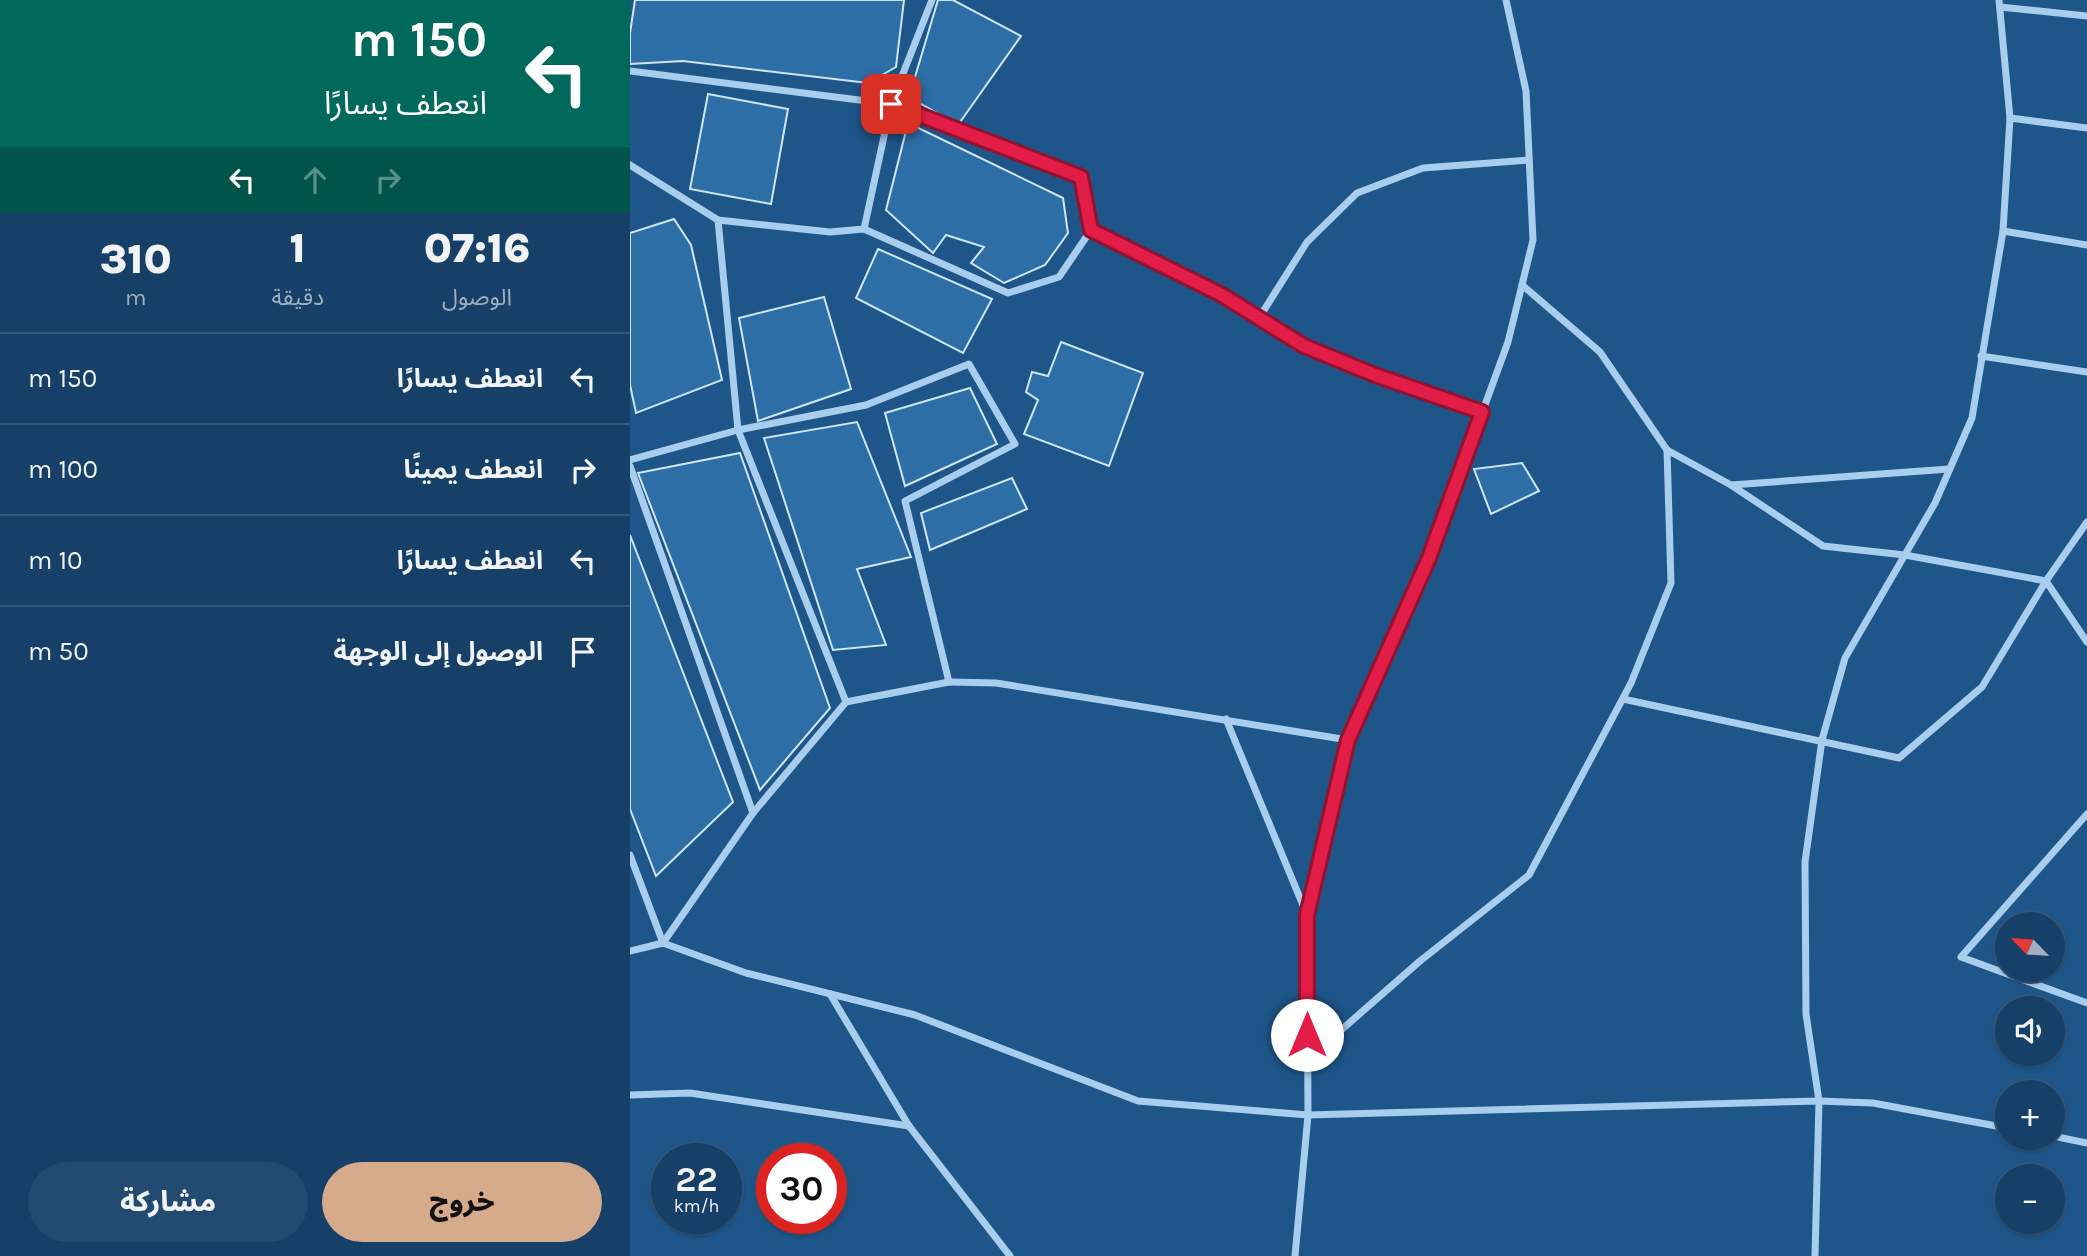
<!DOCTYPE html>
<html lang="ar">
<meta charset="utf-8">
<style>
body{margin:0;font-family:Karla,"Noto Sans Arabic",sans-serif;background:#234b71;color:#f1f3f6;direction:rtl;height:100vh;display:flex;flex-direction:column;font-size:26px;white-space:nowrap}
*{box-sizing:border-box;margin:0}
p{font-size:23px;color:#9eafc0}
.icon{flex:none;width:38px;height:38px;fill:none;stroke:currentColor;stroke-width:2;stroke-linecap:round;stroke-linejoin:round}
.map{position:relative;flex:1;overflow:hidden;direction:ltr}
.side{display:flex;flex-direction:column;background:#164068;width:630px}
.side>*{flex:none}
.guide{background:#00695c;color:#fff;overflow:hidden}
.needle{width:46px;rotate:295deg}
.buttons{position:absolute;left:1365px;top:912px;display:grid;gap:14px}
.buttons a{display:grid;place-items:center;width:70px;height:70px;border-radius:50%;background:#164068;box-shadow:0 2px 5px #0004,0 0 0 2px #35597c;font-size:35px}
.speed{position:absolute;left:21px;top:1143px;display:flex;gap:14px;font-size:35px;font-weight:700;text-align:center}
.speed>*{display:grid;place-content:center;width:91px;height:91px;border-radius:50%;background:#164068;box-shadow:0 2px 5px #0004,0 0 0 2px #35597c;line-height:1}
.speed small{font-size:18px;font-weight:400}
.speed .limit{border:10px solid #d22;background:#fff;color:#111}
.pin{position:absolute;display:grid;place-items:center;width:60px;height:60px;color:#fff;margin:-30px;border-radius:14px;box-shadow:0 4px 10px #0006}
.me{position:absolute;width:77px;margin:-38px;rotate:0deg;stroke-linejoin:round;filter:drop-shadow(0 0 5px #0008)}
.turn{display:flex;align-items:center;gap:24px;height:147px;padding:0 28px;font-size:32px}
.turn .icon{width:91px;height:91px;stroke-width:2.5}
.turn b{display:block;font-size:49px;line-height:60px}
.lanes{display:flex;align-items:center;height:66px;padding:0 28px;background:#0003;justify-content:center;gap:35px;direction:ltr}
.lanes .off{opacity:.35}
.eta{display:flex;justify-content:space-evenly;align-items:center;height:119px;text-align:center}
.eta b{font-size:42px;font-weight:800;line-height:49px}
.cta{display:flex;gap:14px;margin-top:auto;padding:14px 28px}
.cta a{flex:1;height:80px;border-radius:42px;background:#d6ab8b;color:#111;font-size:28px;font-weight:800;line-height:80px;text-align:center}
.cta a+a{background:#234b71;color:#f1f3f6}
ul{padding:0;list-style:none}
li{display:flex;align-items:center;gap:21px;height:91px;padding:0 28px;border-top:2px solid #35597c}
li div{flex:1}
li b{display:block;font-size:26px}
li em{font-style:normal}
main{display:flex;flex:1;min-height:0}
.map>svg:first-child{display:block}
.building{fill:#2d6ea7;stroke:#cee5f8;stroke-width:2}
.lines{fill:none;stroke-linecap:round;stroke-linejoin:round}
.minor{stroke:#a9cdec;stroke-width:7}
.route-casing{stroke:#92132f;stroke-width:18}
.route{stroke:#e11d48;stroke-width:12}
</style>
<main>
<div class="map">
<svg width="1457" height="1256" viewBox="0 0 1457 1256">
<rect width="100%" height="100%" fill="#1e568a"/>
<g class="building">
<path d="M5 0H274L266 67 238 83 53 61 0 64V33Z"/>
<path d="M308 0H323L391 36 328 125 279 97Z"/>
<path d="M78 94 158 109 141 204 60 189Z"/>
<path d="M278 123 433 198 438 233 415 265 374 283 341 263 354 247 316 235 303 253 256 210Z"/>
<path d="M44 219 61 245 92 380 6 413 0 385V233Z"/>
<path d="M248 249 362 299 333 353 226 298Z"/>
<path d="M194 297 221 389 128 421 109 318Z"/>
<path d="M431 342 513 373 479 466 394 434 408 400 396 392 402 372 418 376Z"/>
<path d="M340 388 367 444 275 486 255 413Z"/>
<path d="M227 422 281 557 227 569 256 645 203 650 134 438Z"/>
<path d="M110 453 200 708 130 790 8 473Z"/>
<path d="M892 463 909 491 861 514 844 469Z"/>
<path d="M382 478 397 509 300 550 291 513Z"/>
<path d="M0 535 103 802 26 876 0 809Z"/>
</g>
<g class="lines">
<g class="minor">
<path d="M1370 7 1457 16"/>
<path d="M0 71 261 104 451 177 461 230 429 277 378 293 234 229 200 232 88 220 0 165"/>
<path d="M1380 118 1457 128"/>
<path d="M88 220 108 430 216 702"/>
<path d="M234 229 261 104 302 0"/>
<path d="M461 230 592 295 674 346 745 375 852 412"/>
<path d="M1373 231 1457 245"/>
<path d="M892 285 970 352 1037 450 1101 485 1319 469"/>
<path d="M629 318 677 242 727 193 793 168 899 160"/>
<path d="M1351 356 1457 372"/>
<path d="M0 460 108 430 236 405 339 364 385 444 275 501 319 682 216 702 123 813 33 943 0 951"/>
<path d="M0 466 123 813"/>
<path d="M1101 485 1193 546 1275 555 1416 581 1457 642"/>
<path d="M319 682 366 683 718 740"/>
<path d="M993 699 1269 758 1352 687 1416 581 1457 522"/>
<path d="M596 719 677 915 678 1115 665 1256"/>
<path d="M1457 814 1331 957 1457 1003"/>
<path d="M0 855 33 943 116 973 285 1015 508 1101 678 1115 1189 1101 1243 1103 1377 1128"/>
<path d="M677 915 718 740 799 558 878 342 903 240 896 91 876 0"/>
<path d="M200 994 279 1126 380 1256"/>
<path d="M678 1059 790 961 899 875 1001 683 1041 583 1037 450"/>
<path d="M0 1095 60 1093 279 1126"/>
<path d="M1423 1136 1457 1143"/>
<path d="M1185 1256 1189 1101 1176 1014 1175 862 1192 740 1215 658 1305 503 1342 418 1373 231 1380 118 1369 0"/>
</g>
</g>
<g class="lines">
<defs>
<path id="route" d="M261 104 451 177 461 230 592 295 674 346 745 375 852 412 799 558 718 740 677 915V1035"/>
</defs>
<use href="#route" class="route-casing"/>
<use href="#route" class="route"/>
</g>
</svg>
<div class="buttons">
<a><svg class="needle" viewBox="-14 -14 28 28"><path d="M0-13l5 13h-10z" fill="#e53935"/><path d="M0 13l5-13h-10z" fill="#9eafc0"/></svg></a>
<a><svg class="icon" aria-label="sound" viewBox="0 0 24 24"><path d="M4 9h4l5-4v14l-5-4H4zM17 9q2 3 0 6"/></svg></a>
<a>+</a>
<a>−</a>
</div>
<div class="speed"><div>22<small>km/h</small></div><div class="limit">30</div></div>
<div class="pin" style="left:261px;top:104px;background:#d93025"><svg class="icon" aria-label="arrive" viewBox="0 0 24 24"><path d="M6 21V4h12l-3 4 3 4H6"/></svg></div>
<svg class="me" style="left:677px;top:1035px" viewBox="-20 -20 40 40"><circle r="19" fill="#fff"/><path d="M0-13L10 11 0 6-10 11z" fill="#e11d48"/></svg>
</div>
<section class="side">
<div class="guide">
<div class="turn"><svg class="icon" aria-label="left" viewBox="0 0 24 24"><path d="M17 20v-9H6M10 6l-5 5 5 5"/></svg><div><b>150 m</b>انعطف يسارًا</div></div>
<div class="lanes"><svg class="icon" aria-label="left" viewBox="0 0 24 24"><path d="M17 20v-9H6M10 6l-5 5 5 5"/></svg><svg class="icon off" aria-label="ahead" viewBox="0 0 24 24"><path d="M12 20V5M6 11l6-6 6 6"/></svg><svg class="icon off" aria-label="right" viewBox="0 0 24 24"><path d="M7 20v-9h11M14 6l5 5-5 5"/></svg></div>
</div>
<div class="eta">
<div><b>07:16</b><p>الوصول</p></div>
<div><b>1</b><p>دقيقة</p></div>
<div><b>310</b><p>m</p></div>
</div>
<ul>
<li><svg class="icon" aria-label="left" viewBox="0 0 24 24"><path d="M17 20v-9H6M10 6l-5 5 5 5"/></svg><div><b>انعطف يسارًا</b></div><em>150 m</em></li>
<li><svg class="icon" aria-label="right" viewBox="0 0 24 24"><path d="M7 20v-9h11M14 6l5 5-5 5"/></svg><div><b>انعطف يمينًا</b></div><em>100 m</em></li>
<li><svg class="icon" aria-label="left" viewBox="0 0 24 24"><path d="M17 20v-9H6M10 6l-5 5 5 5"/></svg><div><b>انعطف يسارًا</b></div><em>10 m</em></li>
<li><svg class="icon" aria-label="arrive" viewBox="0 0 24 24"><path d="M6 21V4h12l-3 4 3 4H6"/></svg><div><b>الوصول إلى الوجهة</b></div><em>50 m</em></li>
</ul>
<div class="cta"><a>خروج</a><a>مشاركة</a></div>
</section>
</main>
